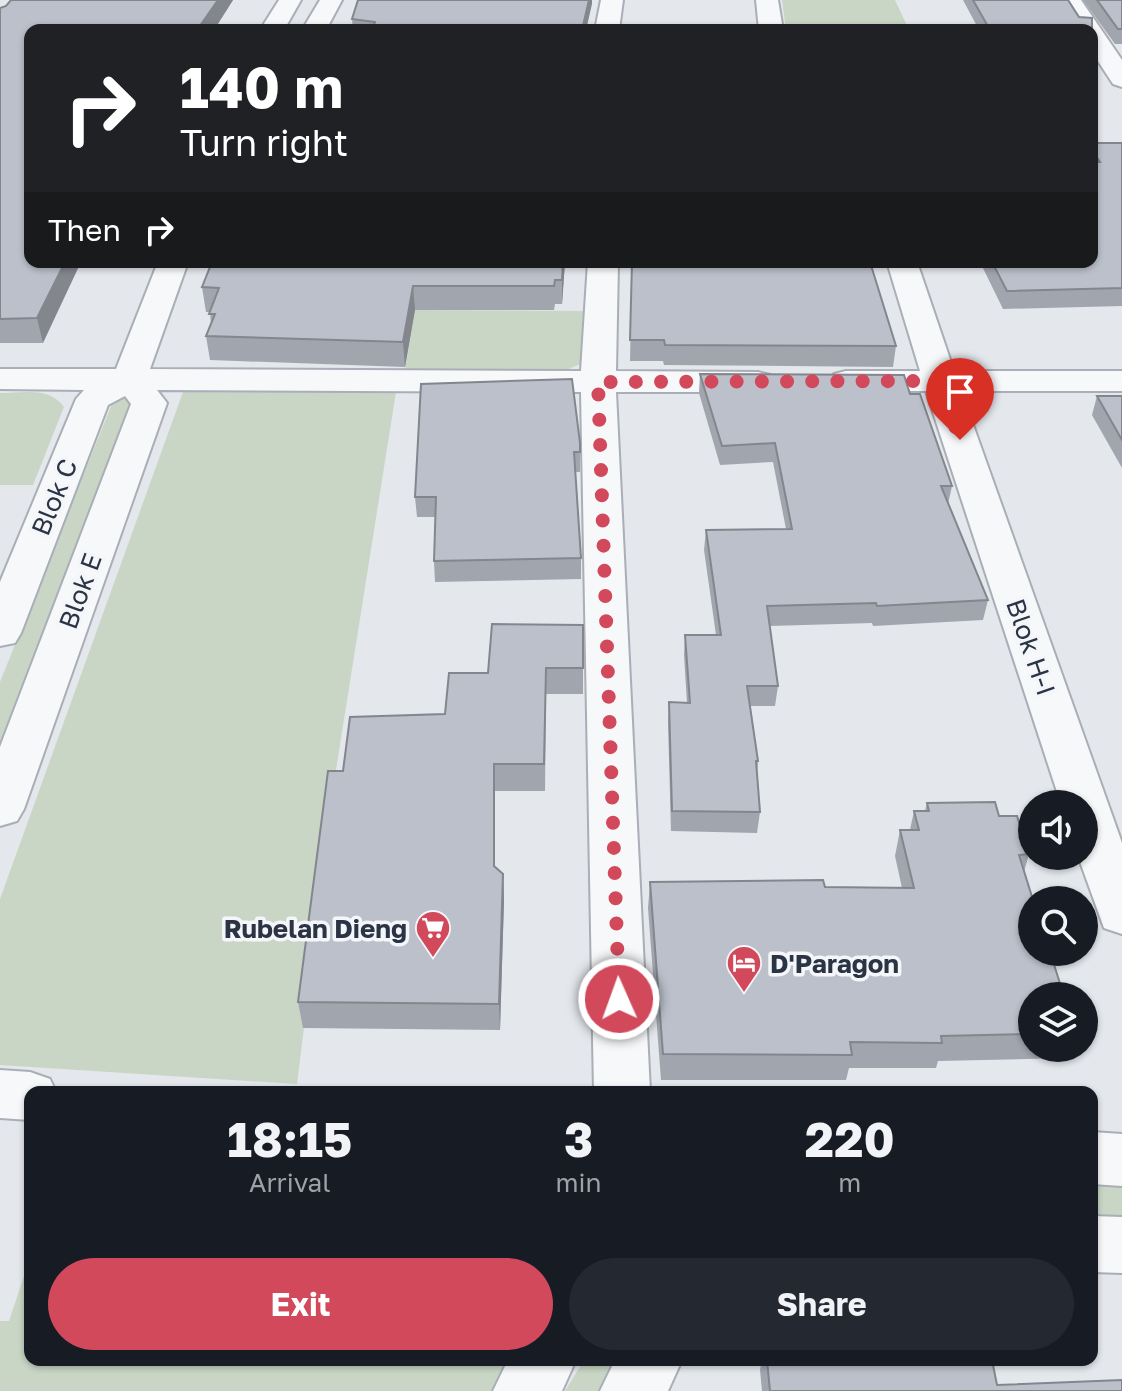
<!DOCTYPE html>
<style>
body{margin:0;font-family:"Golos Text",sans-serif;background:#242831;color:#f1f3f6;height:100vh;display:flex;flex-direction:column;font-size:30px;white-space:nowrap}
*{box-sizing:border-box;margin:0}
p{font-size:26px;color:#9ea1a6}
.icon{flex:none;width:44px;height:44px;fill:none;stroke:currentColor;stroke-width:2;stroke-linecap:round;stroke-linejoin:round}
.map{position:relative;flex:1;overflow:hidden}
.details{position:absolute;left:24px;top:1086px;width:1074px;height:280px;display:flex;flex-direction:column;background:#171b24;border-radius:16px;box-shadow:0 2px 6px #0004}
.details>*{flex:none}
.hud{position:absolute;left:24px;top:24px;width:1074px;height:244px;border-radius:16px;box-shadow:0 2px 6px #0004;background:#202124;color:#fff;overflow:hidden}
.fabs{position:absolute;left:1018px;top:790px;display:grid;gap:16px}
.fabs a{display:grid;place-items:center;width:80px;height:80px;border-radius:50%;background:#171b24;box-shadow:0 2px 6px #0004;font-size:40px}
.pin{position:absolute;display:grid;place-items:center;width:68px;height:68px;color:#fff;margin:-82px -34px;border-radius:50% 50% 50% 0;rotate:-45deg;box-shadow:0 0 8px #0007}
.pin .icon{rotate:45deg}
.me{position:absolute;width:88px;margin:-44px;rotate:358deg;stroke-linejoin:round;filter:drop-shadow(0 0 6px #0008)}
.turn{display:flex;align-items:center;gap:28px;height:168px;padding:0 24px;font-size:36px}
.turn .icon{width:104px;height:104px;stroke-width:2.5}
.turn b{display:block;font-size:56px;line-height:68px}
.then{display:flex;align-items:center;height:76px;padding:0 24px;background:#0003;gap:16px;font-size:30px}
.eta{display:flex;justify-content:space-evenly;align-items:center;height:136px;text-align:center}
.eta b{font-size:48px;font-weight:700;line-height:56px}
.button{display:flex;gap:16px;margin-top:auto;padding:16px 24px}
.button a{flex:1;height:92px;border-radius:48px;background:#d1495b;color:#fff;font-size:32px;font-weight:700;line-height:92px;text-align:center}
.button a+a{background:#242831;color:#f1f3f6}
.map>svg:first-child{display:block}
.green{fill:#c9d6c5}
.lines{fill:none;stroke-linecap:round;stroke-linejoin:round}
.minor-casing{stroke:#a9aeb7;stroke-width:4}
.minor{fill:#f7f8fa;fill-rule:evenodd}
.wall{fill:#a1a5ae}
.shaded-wall{fill:#83868d}
.building{fill:#bbc0ca;stroke:#83868d;stroke-width:2}
.route{stroke:#d1495b;stroke-width:14;stroke-dasharray:0 25.2}
.labels{text-anchor:middle;dominant-baseline:central;stroke-width:7;stroke-linejoin:round;paint-order:stroke}
.street-label{font-size:26px;fill:#2b3445;stroke:#f4f6f9}
.poi-label{font-size:26px;font-weight:bold;fill:#2b3445;stroke:#f4f6f9;text-anchor:end}
</style>
<div class="map">
<svg width="1122" height="1391" viewBox="0 0 1122 1391">
<rect width="100%" height="100%" fill="#e4e7ec"/>
<g class="green">
<path d="M782 0H895L909 30H786Z"/>
<path d="M415 310 587 311 585 362 564 371 405 369Z"/>
<path d="M183 392H396L335 776 297 1084 0 1065V899Z"/>
<path d="M0 393C24 393 49 386 64 407L33 485H0Z"/>
<path d="M119 398 133 400 0 758V682L112 404Z"/>
<path d="M1092 1180 1122 1182V1216L1092 1214Z"/>
<path d="M30 1258V1360H514L494 1391H0V1321H9Z"/>
<path d="M584 1360H620L603 1391H565Z"/>
</g>
<g class="lines">
<defs>
<g id="minor">
<path d="M279 0H301L284 30H260Z"/>
<path d="M320 0H342L326 30H302Z"/>
<path d="M601 0H623L619 30H595Z"/>
<path d="M756 0H778L783 30H759Z"/>
<path d="M1059 0H1081L1122 60V87L1113 84 1092 52V30H1078Z"/>
<path d="M158 262H188L150 369 581 371 588 262H618L616 371 758 372 770 375 775 382 770 389 758 392H616L650 1092H594L581 392 157 390 167 403 24 809 17 821 0 826V747L131 404 125 396 108 405 21 633 15 643 0 646V582L76 399 84 390 0 389V369H116Z"/>
<path d="M887 262H917L954 371H1122V391H961L1122 843V934L1104 928 1078 856H1084V804H1061L926 391H846L834 388 829 381 834 374 846 371H920Z"/>
<path d="M0 1070 30 1072 50 1079 56 1092H30V1120L0 1118Z"/>
<path d="M1092 1132 1122 1134V1186L1092 1184Z"/>
<path d="M1092 1216 1122 1217V1273L1092 1272Z"/>
<path d="M508 1360H576L562 1391H493Z"/>
<path d="M615 1360H682L668 1391H600Z"/>
</g>
</defs>
<use href="#minor" class="minor-casing"/>
<use href="#minor" class="minor"/>
</g>
<g class="wall">
<path d="M11 0H233L214 30H30L43 343H0V8L6 6Z"/>
<path d="M358 0H592L586 30H353L352 19Z"/>
<path d="M963 0H1068L1079 17 1092 18V31L979 30Z"/>
<path d="M1083 0H1122V44H1115Z"/>
<path d="M1092 143H1122V306L1003 309 980 262H1092Z"/>
<path d="M565 262 562 304H555L554 310H415L405 367 210 360 206 336 211 324 210 312H206L202 287Z"/>
<path d="M632 262 896 346 893 367 664 365 663 361H630Z"/>
<path d="M700 374 910 394 952 486 948 504 988 600 983 620 873 626 872 623 770 626 778 686 775 706H750L758 761 757 775 760 812 757 833 671 831 668 723 669 702 687 703 684 655 685 635H716L704 550 706 530 786 529 773 462 720 465 699 393Z"/>
<path d="M1097 396H1122V468L1092 415Z"/>
<path d="M580 443V472H575L581 558V579L435 582 434 561 436 517H417L415 497Z"/>
<path d="M583 625V694H546L545 791H495V867L503 874 504 900 500 1030 303 1028 298 1002 343 771 445 714Z"/>
<path d="M927 803 999 816 1029 854 1024 872 1032 996V1048H1071L1067 1058 938 1061 936 1068H849L846 1080H661L648 908 650 882 825 887 902 888 895 856 900 830H910L914 811H925Z"/>
<path d="M762 1360H992L997 1385 1122 1391H762L760 1370Z"/>
</g>
<g class="shaded-wall">
<path d="M218 0H233L214 30H197Z"/>
<path d="M589 0H592V4L586 30H582Z"/>
<path d="M65 262H81L43 343 37 318Z"/>
<path d="M563 262H565L562 304V280Z"/>
<path d="M413 286 415 310 405 367 403 342Z"/>
<path d="M494 764 495 791V892L494 866Z"/>
<path d="M503 874 504 900 500 1030 499 1004Z"/>
</g>
<g class="building">
<path d="M11 0H218L197 30H30V262H65L37 318 0 319V8L6 6Z"/>
<path d="M358 0H589L582 30H482L373 27 375 22 352 19Z"/>
<path d="M973 0H1068L1079 17 1092 18V29L990 30Z"/>
<path d="M1097 0H1122V29H1118Z"/>
<path d="M1092 143H1122V288L1007 291 992 262H1092V162H1100L1092 150Z"/>
<path d="M212 262H563L562 280H555L554 286H413L403 342 206 336 215 314H209L219 288 202 287Z"/>
<path d="M632 262H870L896 346 665 345 664 340H630Z"/>
<path d="M700 374 904 375 910 394H920L952 486H941L988 600 877 606 876 603 767 606 778 686H747L758 761H756L760 812 672 811 669 702 690 703 685 635H721L706 530 792 529 775 443 722 446Z"/>
<path d="M572 379 580 443V452H574L581 558 434 561 436 497H415L421 384Z"/>
<path d="M1097 396H1122V440Z"/>
<path d="M492 624 583 625V668H546L544 764H494V866L503 874 499 1004 298 1002 328 771H343L350 717 445 714 449 673H488Z"/>
<path d="M995 802 999 816H1017L1029 854 1019 855 1033 900H1032V952H1050L1064 996H1032V1034L941 1036 942 1043 850 1042 852 1055 663 1054 650 882 823 880 825 887 914 888 900 830H919L914 811H929L927 803Z"/>
<path d="M767 1360H992L997 1385 1122 1380V1391H770Z"/>
</g>
<g class="lines">
<path class="route" d="M619 999 598 382 940 381 960 440"/>
</g>
<defs>
<symbol id="supermarket-pin" viewBox="-11 -11 22 30"><path d="M0 17L-7.5 6A9.5 9.5 0 1 1 7.5 6Z" fill="#d1495b" stroke="#f4f6f9"/><path d="M-6-5.5h2.5l.6 2H6L4.5 2H-2.5L-4.4-4H-6ZM-1.5 3.2a1.3 1.3 0 1 0 .1 0ZM3 3.2a1.3 1.3 0 1 0 .1 0Z" fill="#fff"/></symbol>
<symbol id="hotel-pin" viewBox="-11 -11 22 30"><path d="M0 17L-7.5 6A9.5 9.5 0 1 1 7.5 6Z" fill="#d1495b" stroke="#f4f6f9"/><path d="M-6-4.5h1.5V1H6V5H4.5V3h-9V5H-6ZM-4 0a1.8 1.8 0 1 1 3.6 0ZM.5 0V-2.5h3Q6-2.5 6 0Z" fill="#fff"/></symbol>
</defs>
<g fill-rule="evenodd">
<use href="#supermarket-pin" x="413" y="908" width="40" height="54"/>
<use href="#hotel-pin" x="724" y="943" width="40" height="54"/>
</g>
<g class="labels">
<g class="street-label">
<text transform="translate(54 497) rotate(-68)">Blok C</text>
<text transform="translate(80 591) rotate(-70)">Blok E</text>
<text transform="translate(1031 647) rotate(71)">Blok H-I</text>
</g>
<g class="poi-label">
<text x="407" y="928">Rubelan Dieng</text>
<text x="770" y="963" text-anchor="start">D'Paragon</text>
</g>
</g>
</svg>
<div class="fabs">
<a><svg class="icon" aria-label="sound" viewBox="0 0 24 24"><path d="M4 9h4l5-4v14l-5-4H4zM17 9q2 3 0 6"/></svg></a>
<a><svg class="icon" aria-label="search" viewBox="0 0 24 24"><circle cx="10" cy="10" r="6"/><path d="M15 15l6 6"/></svg></a>
<a><svg class="icon" aria-label="layers" viewBox="0 0 24 24"><path d="M12 4l9 5-9 5-9-5zM3 14l9 5 9-5"/></svg></a>
</div>
<div class="pin" style="left:960px;top:440px;background:#d93025"><svg class="icon" aria-label="arrive" viewBox="0 0 24 24"><path d="M6 21V4h12l-3 4 3 4H6"/></svg></div>
<svg class="me" style="left:619px;top:999px" viewBox="-20 -20 40 40"><circle r="17" fill="#d1495b" stroke="#fff" stroke-width="3"/><path d="M0-11L8 9 0 5-8 9z" fill="#fff"/></svg>
<div class="hud">
<div class="turn"><svg class="icon" aria-label="right" viewBox="0 0 24 24"><path d="M7 20v-9h11M14 6l5 5-5 5"/></svg><div><b>140 m</b>Turn right</div></div>
<div class="then">Then<svg class="icon" aria-label="right" viewBox="0 0 24 24"><path d="M7 20v-9h11M14 6l5 5-5 5"/></svg></div>
</div>
<section class="details">
<div class="eta">
<div><b>18:15</b><p>Arrival</p></div>
<div><b>3</b><p>min</p></div>
<div><b>220</b><p>m</p></div>
</div>
<div class="button"><a>Exit</a><a>Share</a></div>
</section>
</div>
